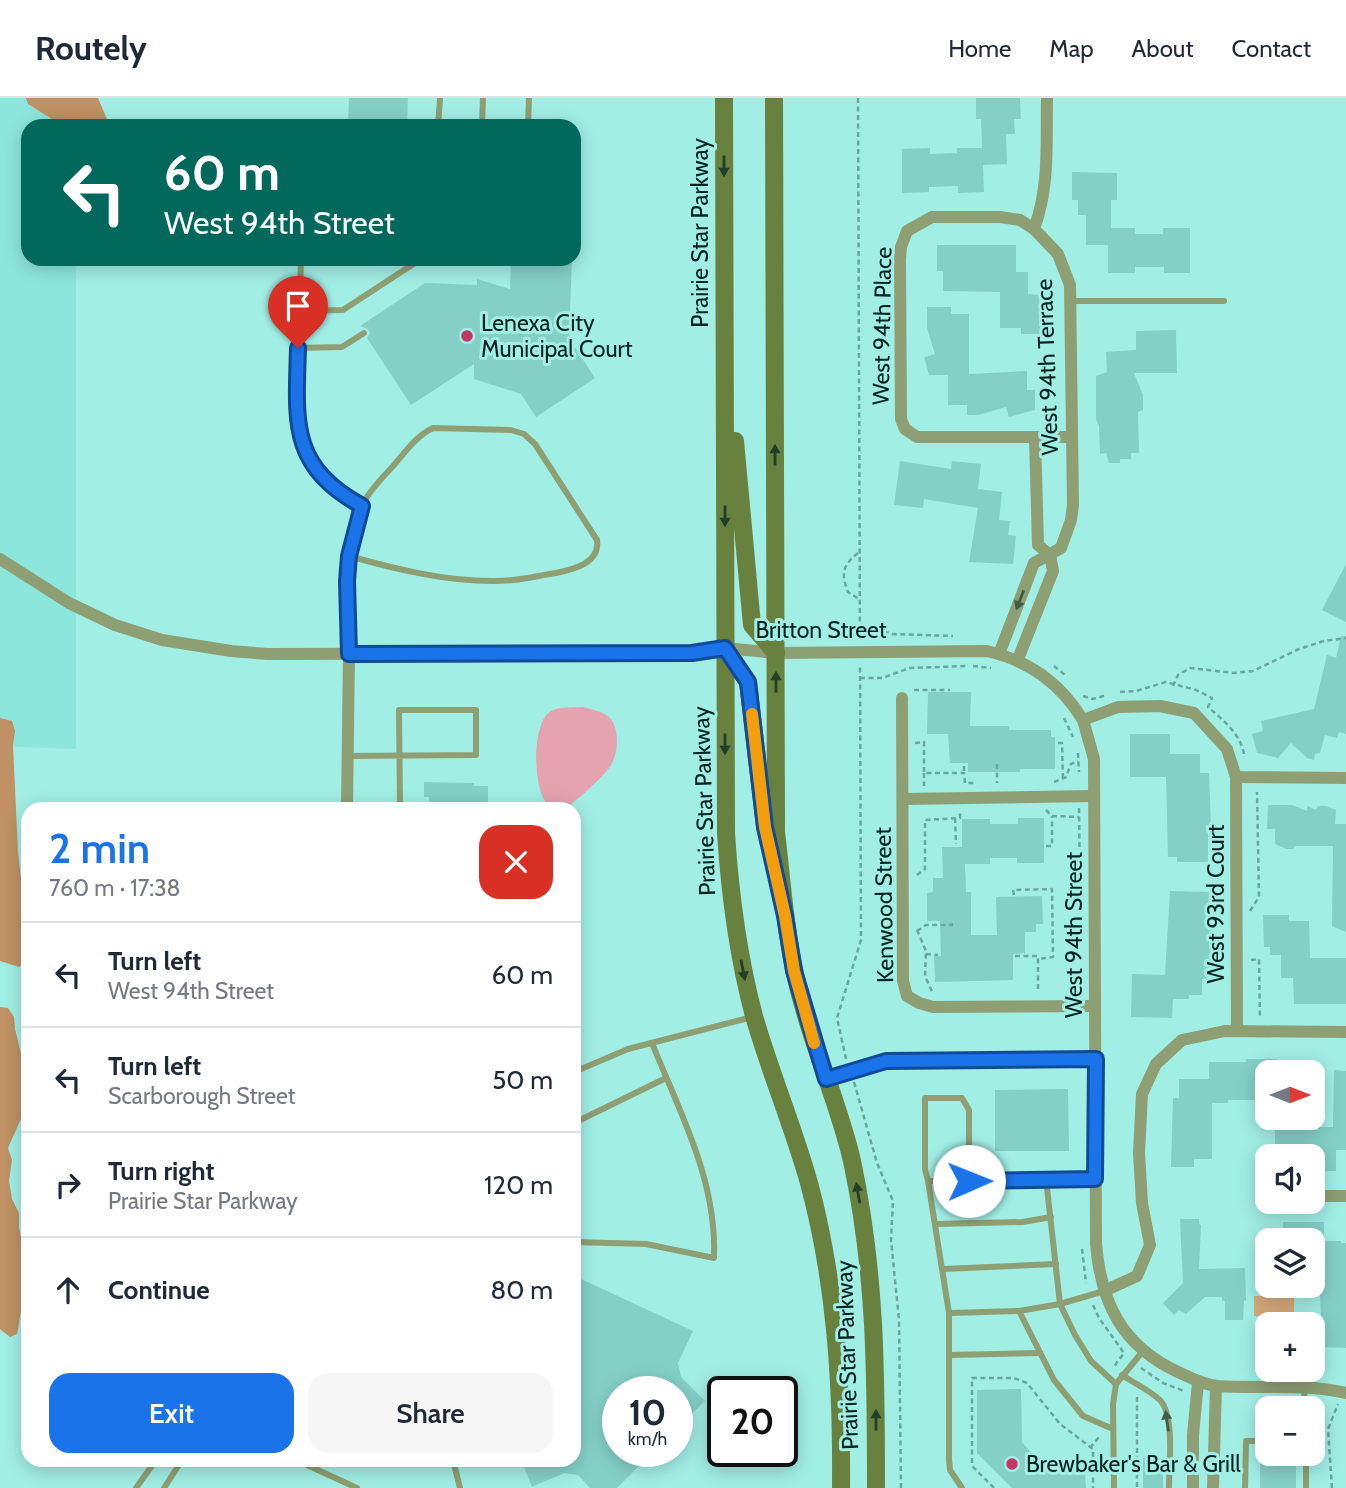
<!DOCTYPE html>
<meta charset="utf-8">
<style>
body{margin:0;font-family:Cabin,sans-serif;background:#f6f6f7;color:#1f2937;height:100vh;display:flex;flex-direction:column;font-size:26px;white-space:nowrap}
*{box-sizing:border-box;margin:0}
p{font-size:23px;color:#747a83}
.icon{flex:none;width:38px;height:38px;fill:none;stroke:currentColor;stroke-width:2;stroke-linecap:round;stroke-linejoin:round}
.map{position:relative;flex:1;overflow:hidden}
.sheet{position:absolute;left:21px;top:704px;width:560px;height:665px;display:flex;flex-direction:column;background:#fff;border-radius:21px;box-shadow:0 4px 18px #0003}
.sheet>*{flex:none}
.top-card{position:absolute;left:21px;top:21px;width:560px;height:147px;border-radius:21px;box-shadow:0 4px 18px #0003;background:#00695c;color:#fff;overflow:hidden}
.needle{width:46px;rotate:90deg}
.buttons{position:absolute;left:1255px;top:962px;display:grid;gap:14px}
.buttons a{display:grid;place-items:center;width:70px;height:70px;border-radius:14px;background:#fff;box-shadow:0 4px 18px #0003;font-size:35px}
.speed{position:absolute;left:602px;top:1278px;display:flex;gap:14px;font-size:35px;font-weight:700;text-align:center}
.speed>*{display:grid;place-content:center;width:91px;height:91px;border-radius:50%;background:#fff;box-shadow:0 4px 18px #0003;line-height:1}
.speed small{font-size:18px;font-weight:400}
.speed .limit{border:4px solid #111;border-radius:10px;background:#fff;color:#111}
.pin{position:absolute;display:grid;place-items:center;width:60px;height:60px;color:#fff;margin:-72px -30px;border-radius:50% 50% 50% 0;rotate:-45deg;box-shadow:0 0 7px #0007}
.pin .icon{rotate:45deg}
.me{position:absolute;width:77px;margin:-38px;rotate:89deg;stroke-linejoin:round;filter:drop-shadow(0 0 5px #0008)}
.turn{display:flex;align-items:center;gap:24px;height:147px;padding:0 28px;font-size:32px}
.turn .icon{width:91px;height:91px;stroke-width:2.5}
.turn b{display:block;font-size:49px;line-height:60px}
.round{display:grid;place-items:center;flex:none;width:74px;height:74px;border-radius:21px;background:#f6f6f7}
.overview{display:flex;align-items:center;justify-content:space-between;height:119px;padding:0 28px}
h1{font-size:42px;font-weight:600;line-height:52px;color:#1a73e8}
.button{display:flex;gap:14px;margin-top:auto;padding:14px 28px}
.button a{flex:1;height:80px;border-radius:21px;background:#1a73e8;color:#fff;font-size:28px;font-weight:600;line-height:80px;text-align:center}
.button a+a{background:#f6f6f7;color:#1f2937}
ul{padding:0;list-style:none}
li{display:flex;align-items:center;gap:21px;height:105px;padding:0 28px;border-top:2px solid #e0e1e3}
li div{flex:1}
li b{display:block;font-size:26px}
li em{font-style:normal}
header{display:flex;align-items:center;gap:42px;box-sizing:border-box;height:98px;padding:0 35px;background:#fff;border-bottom:2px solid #e0e1e3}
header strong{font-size:33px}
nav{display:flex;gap:38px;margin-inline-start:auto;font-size:24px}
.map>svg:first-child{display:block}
.built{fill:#8de6db}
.green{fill:#d8aa7d}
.forest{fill:#bf9164}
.water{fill:#e5a2af}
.building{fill:#84d0c7}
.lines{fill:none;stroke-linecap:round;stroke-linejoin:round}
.path{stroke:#6aa7a0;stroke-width:2.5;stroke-dasharray:5 3.5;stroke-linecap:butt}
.service{stroke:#8e9f74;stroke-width:6}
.minor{stroke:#8e9f74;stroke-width:12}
.secondary{stroke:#68813f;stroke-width:18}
.oneway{fill:#213f29}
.oneway2{fill:#415b46}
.route-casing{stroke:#114b97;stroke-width:18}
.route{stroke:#1a73e8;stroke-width:12}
.slow{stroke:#f59e0b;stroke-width:12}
.poi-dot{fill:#c43663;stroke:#a1eee5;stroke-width:2.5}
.labels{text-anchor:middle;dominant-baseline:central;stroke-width:6;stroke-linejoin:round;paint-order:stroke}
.street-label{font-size:23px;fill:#022320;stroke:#a1eee5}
.poi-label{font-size:23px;fill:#022320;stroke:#a1eee5;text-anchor:start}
</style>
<header>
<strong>Routely</strong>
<nav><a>Home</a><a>Map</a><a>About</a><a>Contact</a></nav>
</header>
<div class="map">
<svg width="1346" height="1390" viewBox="0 0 1346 1390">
<rect width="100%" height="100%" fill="#a1eee5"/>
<path class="built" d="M0 0H77V28H28V161H76V651L0 648Z"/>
<rect class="green" x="1254" y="1198" width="40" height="20"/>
<g class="forest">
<path d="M26 0H98L110 28H63L28 6Z"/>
<path d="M0 620 12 623 15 633 13 647 18 754 25 817 28 826V862L19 869 0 863Z"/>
<path d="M0 909 8 910 14 919 15 931 25 972 21 997V1021L8 1050 12 1062 9 1083 12 1101 19 1115V1130L28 1170 22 1186 25 1204C19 1212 20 1226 17 1236L10 1239 0 1231Z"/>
</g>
<path class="water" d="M584 609C592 612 602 613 609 619 621 630 618 659 609 670 598 684 583 696 569 708L547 706C533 690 531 625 551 613 560 608 574 610 584 609Z"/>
<g class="building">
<path d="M349 0H408L407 28H348Z"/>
<path d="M976 0H1020L1021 21H1014L1015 36H1006L1007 66 983 67 984 94 958 95V88L929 89V94L902 95V51L930 50V56L957 55V50H982L981 21H976Z"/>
<path d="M1072 74 1117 75V102H1111V130H1135V136H1163V130H1190V175H1164V169H1135V175H1108V147H1086V117H1078V102H1072Z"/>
<path d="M937 147H1016V174H1028V196L1039 197V204H1045V236H1021V230H1000V194L943 193V173H937Z"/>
<path d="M511 161H572L569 240 595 280 536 319 521 296 474 281V266L411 307 367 240 370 235 368 231 360 228 425 185 477 187V181L510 191Z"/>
<path d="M927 209H951V216H969V276L1027 273V292H1035V312L1009 319 1006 309 978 317H967V307H948V277H929L924 259 935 256 927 230Z"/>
<path d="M1176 232 1177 275H1134L1143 297V312L1138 314 1139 355H1131V361H1120V365H1109L1106 355 1100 356 1099 328 1096 321V278L1107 274 1106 254 1136 252V233Z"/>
<path d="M900 363 951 371 952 363 981 366 978 391 1002 394 999 422 1010 423 1008 437 1016 438 1013 466 969 464 978 410 924 401 923 410 894 407Z"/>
<path d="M1346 466V524L1322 512Z"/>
<path d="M1341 538H1346V636L1339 634 1337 640 1325 637 1320 655 1315 656 1314 662 1307 660 1291 645 1278 660 1257 655 1252 636 1263 633 1261 623 1314 611 1327 557 1336 560Z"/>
<path d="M928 594H971L970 628H1009V632H1051V639H1055V671H1020V674H968V665H950L948 636H927Z"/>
<path d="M1130 636H1170V656H1200V675H1209L1211 728H1208V764H1177V759H1168L1166 679H1130Z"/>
<path d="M424 684 474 685V688H488V710H429V699H424Z"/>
<path d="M1268 707H1292L1307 713V708L1316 712 1318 708H1326L1336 712 1335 726H1346V834L1332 828 1333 748H1295L1293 751H1286L1275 746V731H1267Z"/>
<path d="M1018 720H1044V765H1017V760H990V766H965L966 794H971V837H997L996 799 1042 798 1043 826H1036V834H1025V855L1013 856V882L935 884 934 858H941L940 823H927V795L933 794V780H943L942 749H962V721H990V726H1018Z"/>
<path d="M1170 793 1209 794 1208 826H1212L1210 881H1202V897H1189V901H1173L1172 920 1131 919 1132 876 1165 877Z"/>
<path d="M1263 817H1289V823H1309L1310 860H1346V906H1294L1293 880H1281V857H1270V849H1264Z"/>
<path d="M1246 961H1277V975H1267V1002H1228V1005H1212V1061H1194V1069H1171L1173 1000H1179V981H1209V964H1246Z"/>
<path d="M1334 972 1346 973V1052H1336V1073H1314V1059H1275V1032H1318V1029H1333Z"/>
<path d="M1068 991 1069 1053H995V992Z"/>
<path d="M1180 1121H1199V1126L1201 1127 1199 1171 1245 1170 1246 1202 1244 1203 1243 1222H1225V1203H1222V1199H1205L1186 1216 1179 1212 1174 1217 1163 1205 1183 1185Z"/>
<path d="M1283 1124H1324V1143H1341V1145H1346V1250L1322 1249 1319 1167H1312V1143H1283Z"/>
<path d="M581 1181 693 1233 678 1265 681 1279 705 1303 677 1330V1293H618V1353H654L617 1390H590L578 1377 564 1375 532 1389 521 1362H574V1198Z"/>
<path d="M1021 1291 1022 1344 1039 1364 1084 1363 1086 1390H1012L977 1355V1292Z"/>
<rect x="1260" y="1356" width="36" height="34"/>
<rect x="1143" y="1360" width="20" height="30"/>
</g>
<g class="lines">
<g class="path">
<path d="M858 0 860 543"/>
<path d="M858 455C842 468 841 475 848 494L859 501"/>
<path d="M859 530 871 529 892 536 953 538"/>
<path d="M973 568 991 570"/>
<path d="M1054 568 1065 577"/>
<path d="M860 580H882L910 570 967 568"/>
<path d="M1173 588 1178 577 1190 570 1234 575 1253 573 1299 551 1324 543 1346 540"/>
<path d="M914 592H950"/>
<path d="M1120 594 1136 593 1166 584 1196 592 1212 600 1208 609C1223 622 1240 635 1244 656"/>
<path d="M1083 598 1093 601 1107 597"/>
<path d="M1064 620 1073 639"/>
<path d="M915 645 924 644V675H964L965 685H974"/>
<path d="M1058 645H1062L1063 681"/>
<path d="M1078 655 1079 674"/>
<path d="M997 666V685"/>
<path d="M964 668V675"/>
<path d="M924 675V688"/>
<path d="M1054 684 1066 679 1071 666 1078 663"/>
<path d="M1079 710 1080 794"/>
<path d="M1046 712 1052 718 1079 719"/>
<path d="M955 720 956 746"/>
<path d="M1046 748H1052V718"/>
<path d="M917 777 925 771V722L960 720V712"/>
<path d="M1014 797 1013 792 1052 791 1053 859 1038 861"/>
<path d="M1250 813 1259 799 1257 694"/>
<path d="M917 832 926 853 925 878 933 896"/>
<path d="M917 833 926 827H952V824"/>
<path d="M926 856 938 857"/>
<path d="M1015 858H1038V894"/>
<path d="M1251 862 1259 861 1260 921"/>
<path d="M846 961 837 920 861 842 860 567"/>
<path d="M854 984 877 1065 893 1103 891 1142 899 1222 901 1390"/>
<path d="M1082 1151 1086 1185"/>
<path d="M1093 1207 1099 1220 1124 1255 1113 1270"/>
<path d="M1141 1270 1163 1285 1184 1293"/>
<path d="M1137 1299V1390"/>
<path d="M1090 1350 1099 1339"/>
<path d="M994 1390 972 1368V1280H1014L1027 1285 1060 1326 1093 1351V1390"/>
<path d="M1332 1390 1328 1331 1338 1306"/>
</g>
<g class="service">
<path d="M438 28 440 0"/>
<path d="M482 28 483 0"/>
<path d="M528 28 529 0"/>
<path d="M301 161C300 195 299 229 298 263 296 332 294 371 362 408"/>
<path d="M1070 203H1224"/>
<path d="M300 213 343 212 421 161"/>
<path d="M298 250 342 249 364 235"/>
<path d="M349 556C348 507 340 450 363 405 371 391 383 379 394 367 406 353 416 338 433 330L511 332 524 336 535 346 597 442C600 465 575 471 556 475 535 478 514 484 492 483 444 483 395 471 349 458"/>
<path d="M347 658 476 657V612H399L400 710"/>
<path d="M574 974 628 951 752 919"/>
<path d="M574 1025 666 980"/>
<path d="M1046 1081 1060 1206 1075 1237 1091 1263 1116 1286"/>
<path d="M928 1083 925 1071V1000H962L969 1012V1083"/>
<path d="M936 1126 1023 1124 1051 1119"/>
<path d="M574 1144 646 1146 714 1160C717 1082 680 1015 652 945"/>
<path d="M943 1171 1056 1166"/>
<path d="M1019 1213 1054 1282 1083 1318 1113 1331"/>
<path d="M949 1215 928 1083 1095 1081"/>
<path d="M950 1257 1040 1255"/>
<path d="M1122 1277C1134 1285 1149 1292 1160 1302 1175 1318 1169 1368 1169 1390"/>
<path d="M1304 1290 1305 1311"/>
<path d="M296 1362 357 1390"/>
<path d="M453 1362 460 1390"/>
<path d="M136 1390 156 1362"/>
<path d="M164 1390 182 1362"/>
<path d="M962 1390 950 1372 949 1361V1215L1019 1213 1060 1206 1104 1193"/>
<path d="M1114 1390 1113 1306 1116 1286 1143 1253"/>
<path d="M1245 1390 1246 1343H1267"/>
<path d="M1306 1390V1356"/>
</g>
<g class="minor">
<path d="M1034 131 1020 122 1000 119H932L907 133 901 149 900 161 901 321 905 331 917 339H1070"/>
<path d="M0 461 69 505 115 527 162 542 231 553 267 556 692 555 725 550 776 555 987 553C1030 563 1060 585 1083 622L1118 609 1160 608 1194 615 1227 651 1236 679 1346 680"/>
<path d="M999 556 1034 465 1061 450 1071 422 1073 407 1070 187 1058 156 1034 131C1050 88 1046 45 1047 0"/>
<path d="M1018 561 1053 473 1050 457 1038 447 1035 339"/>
<path d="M902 600 903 883 907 898 919 905 933 909 1095 908"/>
<path d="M1083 622 1094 661 1096 1146C1101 1205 1122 1248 1178 1274 1191 1280 1204 1287 1218 1288 1261 1291 1304 1285 1346 1295"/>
<path d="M1236 679 1237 933"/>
<path d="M903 701 1094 698"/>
<path d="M347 710 349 556"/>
<path d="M826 980 886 963 1096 961"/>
<path d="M1266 1098H1267"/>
<path d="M1312 1098H1346"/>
<path d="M1104 1193 1137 1178 1150 1147 1142 1105 1139 1055 1142 996 1156 966 1182 942 1225 933 1346 934"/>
<path d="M1193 1390V1337L1198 1284"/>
<path d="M1213 1390 1216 1288"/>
</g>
<g class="secondary">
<path d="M724 0 726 735C730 797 738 858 754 918 770 974 793 1028 809 1085 836 1185 842 1287 841 1390"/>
<path d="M774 0 776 734C783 792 786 850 803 907 817 959 840 1010 852 1063 876 1175 876 1277 876 1390"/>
<path d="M735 343 752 527 776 555"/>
<path d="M725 550 748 584 765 729 769 747"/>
</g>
</g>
<defs><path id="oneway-solid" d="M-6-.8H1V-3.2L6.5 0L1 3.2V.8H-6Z" transform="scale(1.75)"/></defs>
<g class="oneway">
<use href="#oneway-solid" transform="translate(724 68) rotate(90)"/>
<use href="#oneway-solid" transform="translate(775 357) rotate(-90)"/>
<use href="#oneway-solid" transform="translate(725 418) rotate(90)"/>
<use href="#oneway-solid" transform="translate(776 584) rotate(-90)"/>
<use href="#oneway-solid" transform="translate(725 646) rotate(90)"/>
<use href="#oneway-solid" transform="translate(743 872) rotate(79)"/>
<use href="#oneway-solid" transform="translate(858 1095) rotate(-100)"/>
<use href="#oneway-solid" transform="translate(876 1322) rotate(-90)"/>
</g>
<g class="oneway2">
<use href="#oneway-solid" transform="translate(1020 502) rotate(111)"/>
<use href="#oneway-solid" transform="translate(1167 1323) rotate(-98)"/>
</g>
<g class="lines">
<defs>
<path id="route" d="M298 250C296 323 289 368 362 408L349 458 347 483 349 556 692 555 725 550 748 584 765 729 785 818 794 873 826 981 886 963 1096 961 1095 1081 969 1083"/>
</defs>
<use href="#route" class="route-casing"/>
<use href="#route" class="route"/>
<path class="slow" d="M752 616 765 729 785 818 794 873 814 945"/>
</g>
<g class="poi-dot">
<circle cx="467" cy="238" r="7"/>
<circle cx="1012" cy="1366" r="7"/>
</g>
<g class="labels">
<g class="street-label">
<text transform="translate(700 135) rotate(-90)">Prairie Star Parkway</text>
<text transform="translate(882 228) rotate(-89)">West 94th Place</text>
<text transform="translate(1047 269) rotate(-92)">West 94th Terrace</text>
<text x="821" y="532">Britton Street</text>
<text transform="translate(704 703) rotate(-92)">Prairie Star Parkway</text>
<text transform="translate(1216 806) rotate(-90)">West 93rd Court</text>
<text transform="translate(884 807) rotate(-91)">Kenwood Street</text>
<text transform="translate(1074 837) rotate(-90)">West 94th Street</text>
<text transform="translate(847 1257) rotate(-92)">Prairie Star Parkway</text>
</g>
<g class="poi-label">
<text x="481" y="225">Lenexa City<tspan x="481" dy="26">Municipal Court</tspan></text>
<text x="1026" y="1366">Brewbaker's Bar &amp; Grill</text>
</g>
</g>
</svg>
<div class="buttons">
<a><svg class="needle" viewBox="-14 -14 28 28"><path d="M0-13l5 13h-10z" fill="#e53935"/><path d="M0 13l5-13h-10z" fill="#747a83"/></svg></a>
<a><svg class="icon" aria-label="sound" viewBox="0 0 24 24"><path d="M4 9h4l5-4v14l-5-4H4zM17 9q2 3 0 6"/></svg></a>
<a><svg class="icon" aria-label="layers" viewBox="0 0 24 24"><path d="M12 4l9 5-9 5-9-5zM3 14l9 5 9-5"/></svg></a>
<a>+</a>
<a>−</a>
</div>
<div class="speed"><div>10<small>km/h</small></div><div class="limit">20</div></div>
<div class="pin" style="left:298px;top:250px;background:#d93025"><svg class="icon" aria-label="arrive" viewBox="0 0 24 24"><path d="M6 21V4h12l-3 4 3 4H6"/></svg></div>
<svg class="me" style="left:969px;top:1083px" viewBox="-20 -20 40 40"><circle r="19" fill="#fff"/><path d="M0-13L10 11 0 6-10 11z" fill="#1a73e8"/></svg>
<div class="top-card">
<div class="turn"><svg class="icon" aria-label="left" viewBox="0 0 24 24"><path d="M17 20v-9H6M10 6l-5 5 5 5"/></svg><div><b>60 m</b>West 94th Street</div></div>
</div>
<section class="sheet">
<div class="overview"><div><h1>2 min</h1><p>760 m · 17:38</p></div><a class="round" style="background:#d93025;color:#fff"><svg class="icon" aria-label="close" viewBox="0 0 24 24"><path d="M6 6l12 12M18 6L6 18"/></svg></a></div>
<ul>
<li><svg class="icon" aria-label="left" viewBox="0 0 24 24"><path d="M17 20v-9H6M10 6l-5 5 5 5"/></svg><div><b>Turn left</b><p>West 94th Street</p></div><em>60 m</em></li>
<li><svg class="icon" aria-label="left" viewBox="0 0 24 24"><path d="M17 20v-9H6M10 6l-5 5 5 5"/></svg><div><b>Turn left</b><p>Scarborough Street</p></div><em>50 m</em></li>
<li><svg class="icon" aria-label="right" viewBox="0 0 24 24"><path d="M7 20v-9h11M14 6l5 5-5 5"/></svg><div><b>Turn right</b><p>Prairie Star Parkway</p></div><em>120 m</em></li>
<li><svg class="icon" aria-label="ahead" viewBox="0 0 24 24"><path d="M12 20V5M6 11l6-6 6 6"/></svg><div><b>Continue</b></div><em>80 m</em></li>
</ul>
<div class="button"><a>Exit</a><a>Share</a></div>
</section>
</div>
